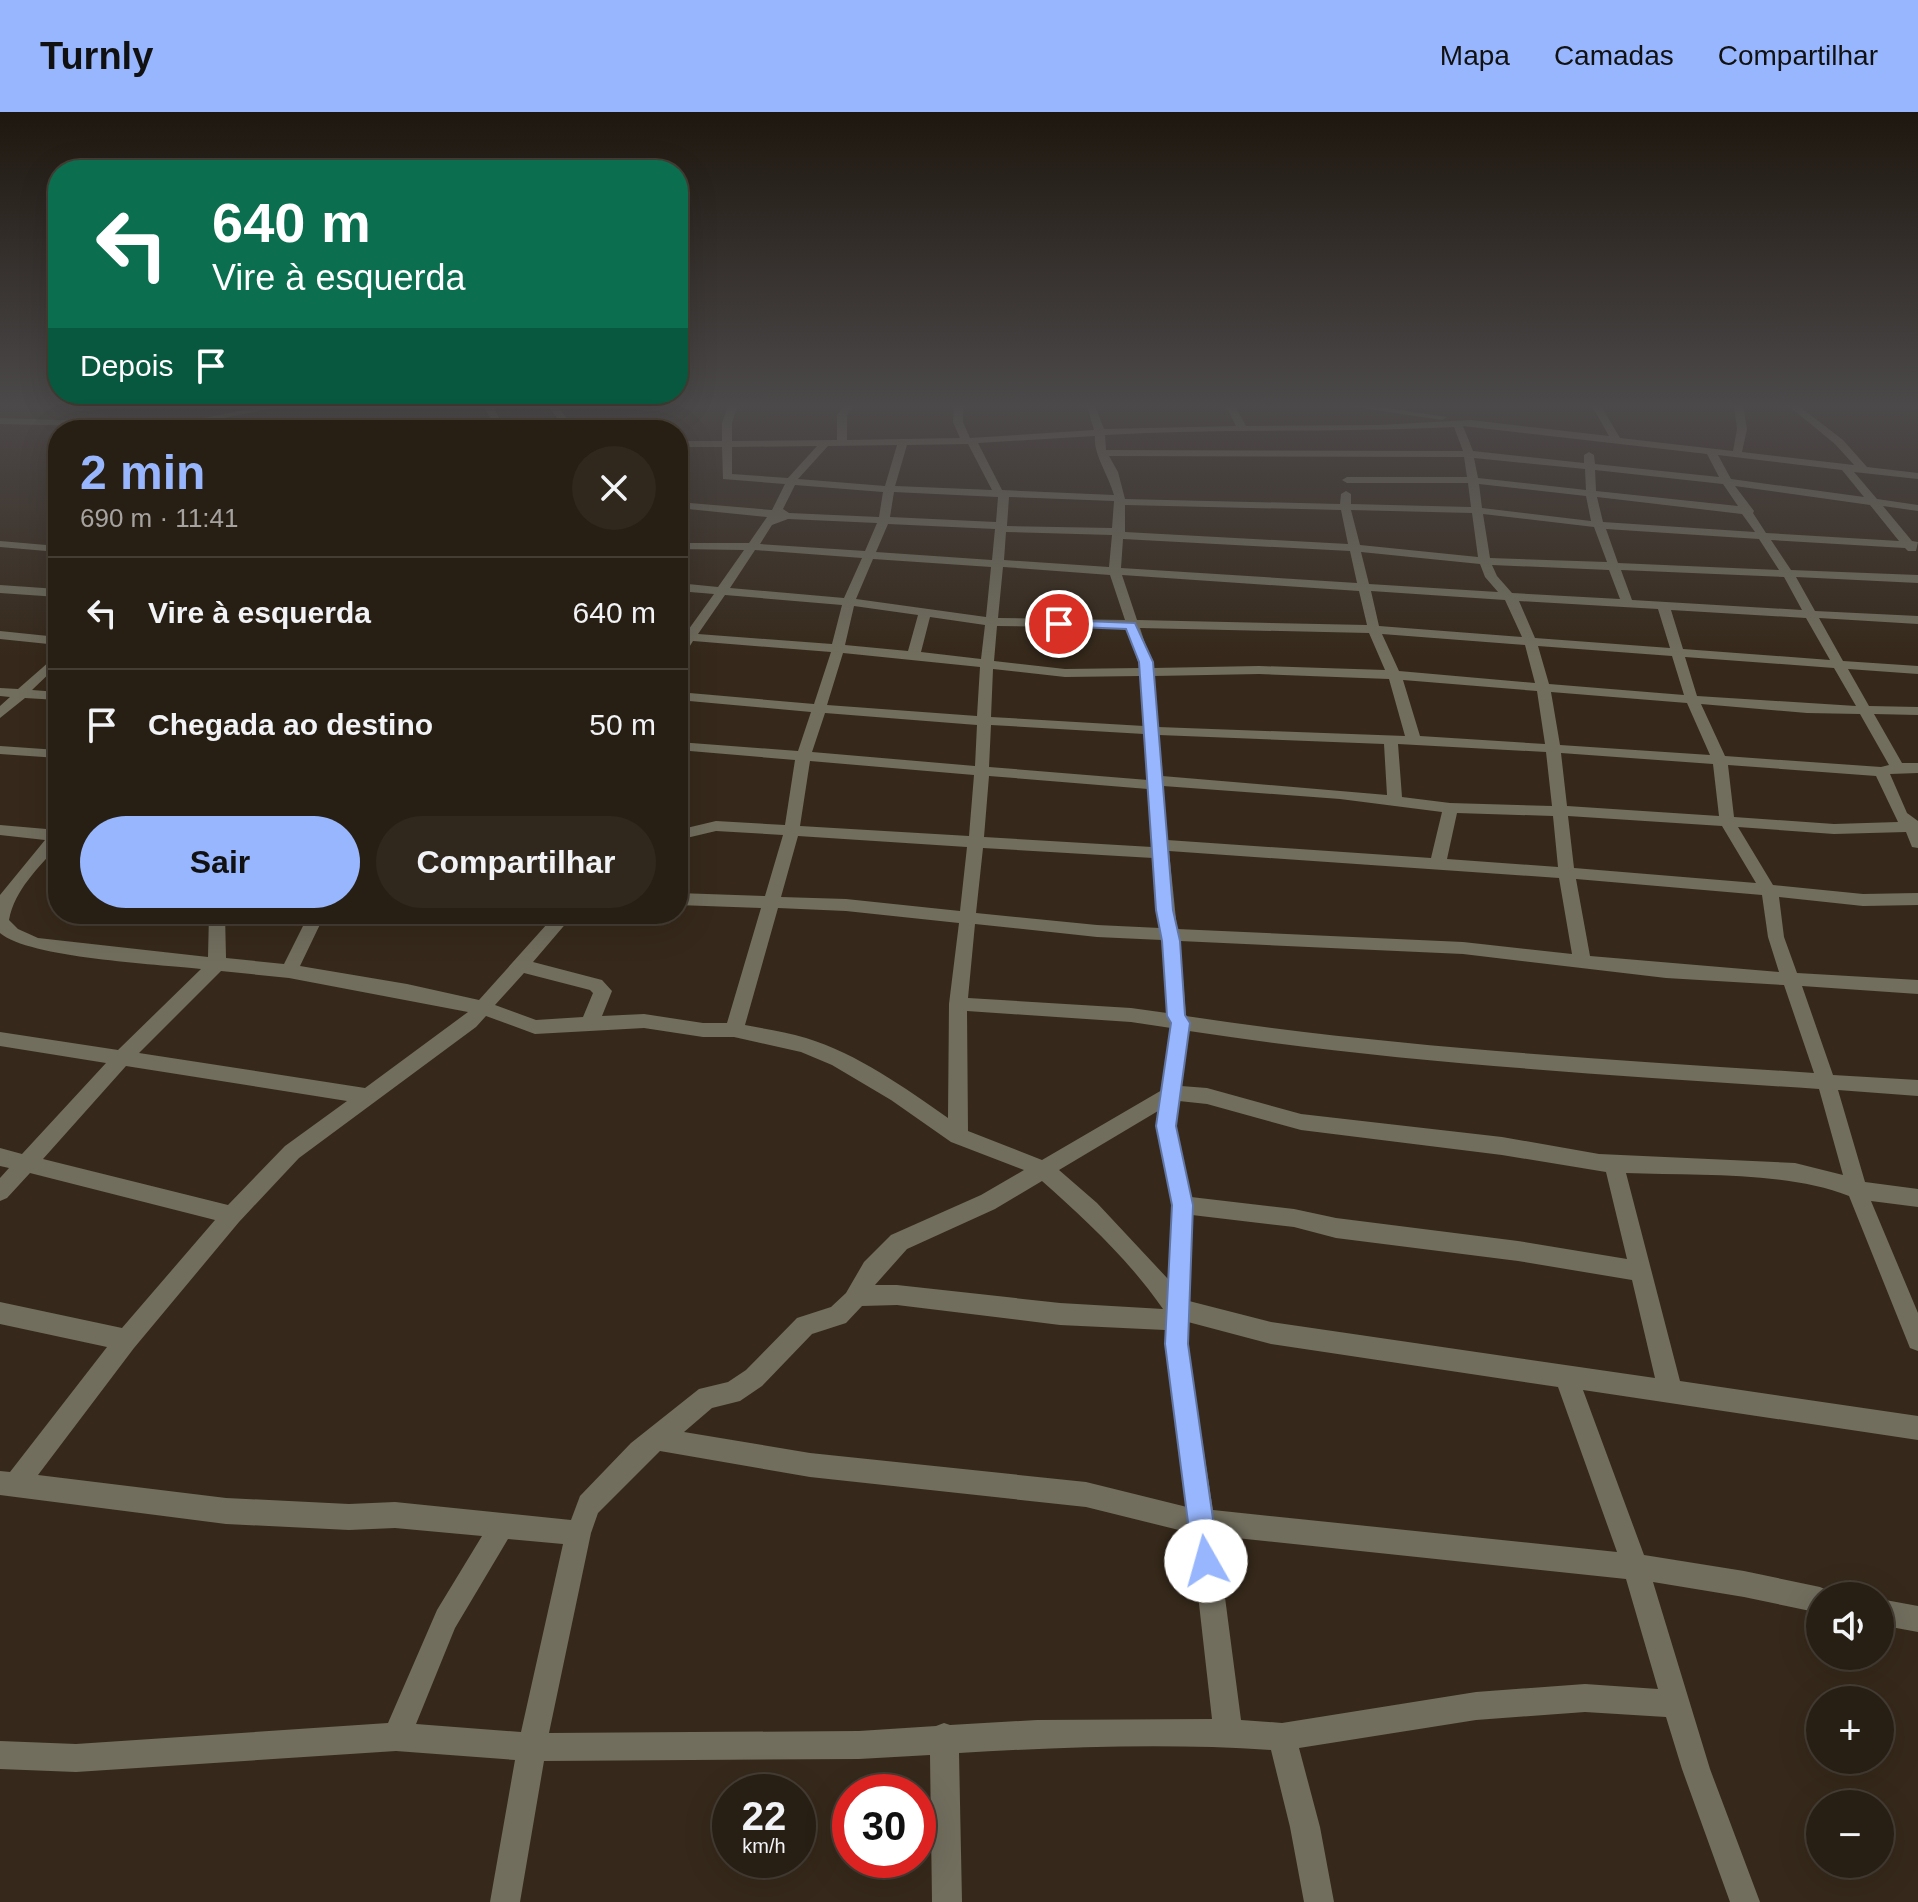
<!DOCTYPE html>
<html lang="pt">
<meta charset="utf-8">
<style>
body{margin:0;font-family:Helvetica,sans-serif;background:#30271d;color:#f1f3f6;height:100vh;display:flex;flex-direction:column;font-size:30px;white-space:nowrap}
*{box-sizing:border-box;margin:0}
p{font-size:26px;color:#a5a2a0}
.icon{flex:none;width:44px;height:44px;fill:none;stroke:currentColor;stroke-width:2;stroke-linecap:round;stroke-linejoin:round}
.map{position:relative;flex:1;overflow:hidden}
.side{position:absolute;left:48px;top:308px;width:640px;height:504px;display:flex;flex-direction:column;background:#281f14;border-radius:32px;box-shadow:0 8px 32px #0002,0 0 0 2px #443d34}
.side>*{flex:none}
.top-card{position:absolute;left:48px;top:48px;width:640px;height:244px;border-radius:32px;box-shadow:0 8px 32px #0002,0 0 0 2px #443d34;background:#0b6e4f;color:#fff;overflow:hidden}
.tools{position:absolute;left:1806px;top:1470px;display:grid;gap:16px}
.tools a{display:grid;place-items:center;width:88px;height:88px;border-radius:50%;background:#281f14;box-shadow:0 8px 32px #0002,0 0 0 2px #443d34;font-size:40px}
.speed{position:absolute;left:712px;top:1662px;display:flex;gap:16px;font-size:40px;font-weight:700;text-align:center}
.speed>*{display:grid;place-content:center;width:104px;height:104px;border-radius:50%;background:#281f14;box-shadow:0 8px 32px #0002,0 0 0 2px #443d34;line-height:1}
.speed small{font-size:20px;font-weight:400}
.speed .limit{border:12px solid #d22;background:#fff;color:#111}
.pin{position:absolute;display:grid;place-items:center;width:68px;height:68px;color:#fff;margin:-34px;border:4px solid #fff;border-radius:50%;box-shadow:0 2px 8px #0007}
.me{position:absolute;width:88px;margin:-44px;rotate:353deg;stroke-linejoin:round;filter:drop-shadow(0 0 6px #0008)}
.turn{display:flex;align-items:center;gap:28px;height:168px;padding:0 32px;font-size:36px}
.turn .icon{width:104px;height:104px;stroke-width:2.5}
.turn b{display:block;font-size:56px;line-height:68px}
.then{display:flex;align-items:center;height:76px;padding:0 32px;background:#0003;gap:16px;font-size:30px}
.round{display:grid;place-items:center;flex:none;width:84px;height:84px;border-radius:42px;background:#30271d}
.head{display:flex;align-items:center;justify-content:space-between;height:136px;padding:0 32px}
h1{font-size:48px;font-weight:800;line-height:60px;color:#97b6fd}
.button{display:flex;gap:16px;margin-top:auto;padding:16px 32px}
.button a{flex:1;height:92px;border-radius:48px;background:#97b6fd;color:#111;font-size:32px;font-weight:800;line-height:92px;text-align:center}
.button a+a{background:#30271d;color:#f1f3f6}
ul{padding:0;list-style:none}
li{display:flex;align-items:center;gap:24px;height:112px;padding:0 32px;border-top:2px solid #443d34}
li div{flex:1}
li b{display:block;font-size:30px}
li em{font-style:normal}
header{display:flex;align-items:center;gap:48px;box-sizing:border-box;height:112px;padding:0 40px;background:#97b6fd;color:#111}
header strong{font-size:38px}
nav{display:flex;gap:44px;margin-inline-start:auto;font-size:28px}
.map>svg:first-child{display:block}
.lines{fill:none;stroke-linecap:round;stroke-linejoin:round}
.minor{fill:#716e5e;fill-rule:evenodd}
.route{fill:#97b6fd;stroke:#6276a4;stroke-width:2}
</style>
<header>
<strong>Turnly</strong>
<nav><a>Mapa</a><a>Camadas</a><a>Compartilhar</a></nav>
</header>
<div class="map">
<svg width="1918" height="1790" viewBox="0 0 1918 1790">
<rect width="100%" height="100%" fill="#36291b"/>
<g class="lines">
<g class="minor">
<path d="M265 294H284L199 311 194 308Z"/>
<path d="M484 294H493L499 306 522 318H509L492 310Z"/>
<path d="M548 294H557L576 318H566Z"/>
<path d="M728 294H737L732 311V329L837 328V303L844 294H854L847 303V328L960 326 953 310 954 294H963V310L970 326 1094 318 1087 294H1095L1104 317 1236 314 1226 294H1235L1246 314 1379 313 1471 308 1609 324 1592 294H1601L1620 326 1733 339 1737 317 1734 294H1743L1747 317 1742 340 1854 353 1835 332 1789 294H1799L1843 328 1867 355 1918 361V367L1854 360 1877 387 1918 393V399L1883 394 1912 429 1918 430 1916 439H1908L1905 436 1771 428 1791 458 1918 463V471L1796 465 1815 499 1918 504V512L1819 506 1843 549 1918 554V562L1848 557 1869 594 1918 595V603L1874 602 1902 651H1918V661L1890 662 1907 701 1918 709V736L1912 735 1906 720 1834 722 1738 715 1773 773 1863 782 1918 781V793L1863 794 1779 785 1784 825 1797 861 1918 868V882L1802 874 1833 963 1918 968V984L1838 978 1865 1070 1918 1077V1095L1871 1089 1918 1201V1239L1910 1236 1849 1084C1785 1059 1696 1064 1626 1061L1680 1269 1918 1304V1328L1583 1278 1644 1443 1744 1459 1820 1475 1829 1479 1832 1484H1820V1501L1744 1485 1653 1470 1710 1657 1760 1790H1730L1682 1657 1666 1605 1585 1600 1476 1608 1299 1636 1320 1715 1334 1790H1304L1290 1715 1271 1638C1168 1631 1062 1635 959 1641L962 1790H932L930 1643 859 1647 544 1649 520 1790H490L515 1648 396 1639 76 1660 0 1657V1629L76 1632 388 1611 437 1498 482 1424 395 1416 349 1418 226 1412 0 1383V1359L10 1360 107 1235 0 1212V1190L122 1216 215 1108 30 1061 7 1086 0 1089V1066L9 1056 0 1054V1036L22 1042 106 951 0 934V920L118 938 201 857C157 852 29 846 0 821V783L45 728 0 723V713L58 718V733C38 757 15 777 9 808L18 817 38 826 208 845 209 802H225L226 846 284 852 309 802H325L300 854 407 872 479 888 556 802H574L533 850 602 868 612 879 602 904 644 902 703 911H727L761 796 678 793V781L765 784 783 723 716 719 678 728V718L716 709 785 713 795 648 678 638V630L798 639 811 600 678 588V580L814 592 831 540 693 529 683 545 678 546V533L681 528H678V520L686 521 714 482 678 479V471L718 475 744 438 678 437V431H749L767 405 678 396V390L772 398 785 372 723 367 722 335H678V329H722V311ZM1463 314 1707 342 1719 365 1595 352 1594 343 1589 340 1584 343V351L1473 339ZM1454 315 1463 339 1106 338 1105 323C1221 316 1338 321 1454 315ZM1095 324C1093 342 1108 362 1114 383L1002 378 978 331ZM968 332 992 378 895 374 907 333ZM897 333 885 374 798 367 828 334ZM817 334 788 366 732 362V335ZM1718 343 1842 358 1864 385 1731 367ZM1109 344 1464 345 1467 365H1347L1342 368 1347 371H1468L1471 395 1351 392V382L1346 379 1341 382 1340 392 1125 387 1118 360ZM1474 346 1585 357 1586 378 1478 366ZM1595 358 1723 372 1738 394 1596 379ZM1479 372 1586 384 1591 409 1482 396ZM795 373 883 380 879 405 789 401 783 397ZM1735 374 1870 393 1899 429 1766 421 1753 401 1754 399ZM894 380 998 385 996 410 890 405ZM1009 385 1114 389 1112 416 1007 414ZM1597 385 1742 402 1755 420 1603 410ZM1125 393 1341 398 1348 432 1125 420ZM1351 398 1472 401 1478 445 1360 433ZM1483 402 1594 415 1607 450 1490 446ZM788 407 877 411 865 439 760 432 772 413ZM888 412 995 417 992 448 876 440ZM1606 417 1759 427 1779 458 1618 451ZM1006 420 1112 423 1109 455 1004 448ZM1123 427 1350 439 1357 471 1121 456ZM755 438 862 446 844 486 730 476ZM1361 440 1480 452 1485 465 1498 480 1369 472ZM873 447 991 455 986 505 856 487ZM1492 453 1609 458 1620 487 1512 481 1497 464ZM1003 455 1110 463 1125 508 998 506ZM1621 458 1784 465 1802 498 1632 488ZM1122 463 1359 479 1367 513 1137 508ZM1371 479 1505 488 1522 525 1379 514ZM725 483 842 493 832 532 698 522ZM1519 489 1658 497 1670 536 1535 526ZM854 494 918 503 908 539 845 533ZM1671 498 1806 506 1830 548 1683 537ZM930 505 985 513 981 547 921 540ZM997 514 1127 516 1140 556 1065 557 994 549ZM1140 516 1369 521 1385 558 1259 554 1153 556ZM1382 522 1525 533 1535 571 1399 559ZM1538 534 1672 544 1684 583 1549 572ZM843 541 980 555 977 604 827 593ZM1685 545 1834 556 1856 594 1697 584ZM993 557 1065 565 1140 564 1144 614 991 605ZM1259 562 1389 567 1405 624 1158 615 1154 564ZM1403 568 1537 579 1545 632 1420 624ZM1551 580 1687 591 1710 643 1560 633ZM1701 592 1807 601 1860 602 1889 653 1881 655 1725 644ZM825 601 977 613 975 654 812 640ZM991 613 1144 622 1148 668 989 655ZM1159 623 1384 632 1387 683 1162 664ZM1398 632 1546 640 1552 694 1450 691 1402 685ZM1561 641 1713 652 1719 704 1567 694ZM810 649 974 663 969 724 800 714ZM1728 653 1876 664 1898 710 1834 712 1734 705ZM989 664 1148 677 1152 735 984 725ZM1163 674 1340 687 1442 700 1431 746 1167 728ZM1457 701 1553 704 1558 755 1447 747ZM1568 704 1722 714 1756 771 1574 756ZM798 724 967 735 960 799 846 787 781 785ZM983 736 1153 746 1160 816 1097 813 976 801ZM1169 739 1559 766 1572 842 1463 830 1177 817ZM1576 767 1762 783 1768 825 1779 860 1590 844ZM778 796 846 799 959 811 949 892 948 1006C905 976 858 942 806 926 786 920 765 917 745 913ZM975 812 1097 825 1162 828 1167 901 1131 896 968 886ZM1180 829 1463 842 1666 866 1784 873 1814 961C1605 947 1394 936 1186 904ZM221 859 289 866 468 900 365 976 139 941ZM524 861 590 878 593 881 583 905 536 908 495 893ZM967 899 1131 910 1171 916 1162 978 1042 1048 968 1019ZM486 904 535 922 644 916 703 925H734L801 940 832 953 891 988 951 1030 1024 1058 981 1083 891 1123 864 1150 846 1181 831 1195 797 1206 746 1258 728 1270 699 1277 631 1331 580 1384 571 1408 395 1390 349 1392 226 1386 38 1363 134 1236 239 1110 299 1046 476 915ZM1189 919C1397 951 1609 963 1819 977L1843 1063 1795 1051 1599 1042 1502 1025 1301 1002 1207 976 1181 974ZM126 954 347 989 285 1034 228 1093 43 1047ZM1179 989 1207 992 1301 1018 1502 1043 1606 1060 1627 1147 1518 1129 1336 1106 1294 1097 1191 1085 1176 1014ZM1158 999 1156 1014 1172 1093 1168 1167 1097 1091 1059 1058ZM1042 1069C1086 1108 1129 1148 1163 1197L1060 1191 897 1173H875L907 1137 995 1097ZM1192 1103 1294 1115 1336 1126 1518 1149 1632 1168 1655 1266 1271 1210 1189 1189ZM897 1193 1060 1213 1165 1218V1232L1187 1395 1086 1370 810 1341 684 1320 712 1296 740 1289 762 1274 812 1222 846 1211 862 1194ZM1188 1210 1271 1232 1558 1275 1617 1440 1213 1398 1187 1232ZM660 1339 810 1365 1086 1395 1191 1421 1212 1607 1037 1608 950 1613 944 1611 936 1614 859 1619 549 1621 591 1421 598 1401ZM1217 1424 1626 1467 1658 1577 1585 1572 1476 1580 1282 1611 1241 1608ZM508 1427 563 1432 521 1620 416 1612 455 1516Z"/>
<path d="M1349 294H1373L1447 305 1442 308Z"/>
<path d="M0 306 262 315 267 318 0 312Z"/>
<path d="M0 429 58 434V440L0 435Z"/>
<path d="M0 473 58 477V485L0 481Z"/>
<path d="M0 519 58 525V533L0 527Z"/>
<path d="M58 542V553L32 578 58 580V588L25 586 0 606V594L10 585 0 584V576L18 577Z"/>
<path d="M0 634 58 638V646L0 642Z"/>
<path d="M1880 1487 1918 1494V1520L1880 1513Z"/>
</g>
</g>
<linearGradient id="sky" x2="0" y2="1"><stop stop-color="#1e170f"/><stop offset="0.54" stop-color="#4c494a"/><stop offset="1" stop-color="#4c494a" stop-opacity="0"/></linearGradient>
<rect width="1918" height="544" fill="url(#sky)"/>
<path class="route" d="M1059 508 1135 511 1153 550 1173 798 1180 829 1185 903 1190 911 1176 1014 1193 1093 1188 1232 1219 1449 1215 1458 1206 1462 1197 1458 1193 1449 1165 1232 1172 1093 1156 1014 1171 911 1167 904 1162 829 1156 798 1139 550 1126 517 1054 514V509Z"/>
</svg>
<div class="tools">
<a><svg class="icon" aria-label="sound" viewBox="0 0 24 24"><path d="M4 9h4l5-4v14l-5-4H4zM17 9q2 3 0 6"/></svg></a>
<a>+</a>
<a>−</a>
</div>
<div class="speed"><div>22<small>km/h</small></div><div class="limit">30</div></div>
<div class="pin" style="left:1059px;top:512px;background:#d93025"><svg class="icon" aria-label="arrive" viewBox="0 0 24 24"><path d="M6 21V4h12l-3 4 3 4H6"/></svg></div>
<svg class="me" style="left:1206px;top:1449px" viewBox="-20 -20 40 40"><circle r="19" fill="#fff"/><path d="M0-13L10 11 0 6-10 11z" fill="#97b6fd"/></svg>
<div class="top-card">
<div class="turn"><svg class="icon" aria-label="left" viewBox="0 0 24 24"><path d="M17 20v-9H6M10 6l-5 5 5 5"/></svg><div><b>640 m</b>Vire à esquerda</div></div>
<div class="then">Depois<svg class="icon" aria-label="arrive" viewBox="0 0 24 24"><path d="M6 21V4h12l-3 4 3 4H6"/></svg></div>
</div>
<section class="side">
<div class="head"><div><h1>2 min</h1><p>690 m · 11:41</p></div><a class="round"><svg class="icon" aria-label="close" viewBox="0 0 24 24"><path d="M6 6l12 12M18 6L6 18"/></svg></a></div>
<ul>
<li><svg class="icon" aria-label="left" viewBox="0 0 24 24"><path d="M17 20v-9H6M10 6l-5 5 5 5"/></svg><div><b>Vire à esquerda</b></div><em>640 m</em></li>
<li><svg class="icon" aria-label="arrive" viewBox="0 0 24 24"><path d="M6 21V4h12l-3 4 3 4H6"/></svg><div><b>Chegada ao destino</b></div><em>50 m</em></li>
</ul>
<div class="button"><a>Sair</a><a>Compartilhar</a></div>
</section>
</div>
